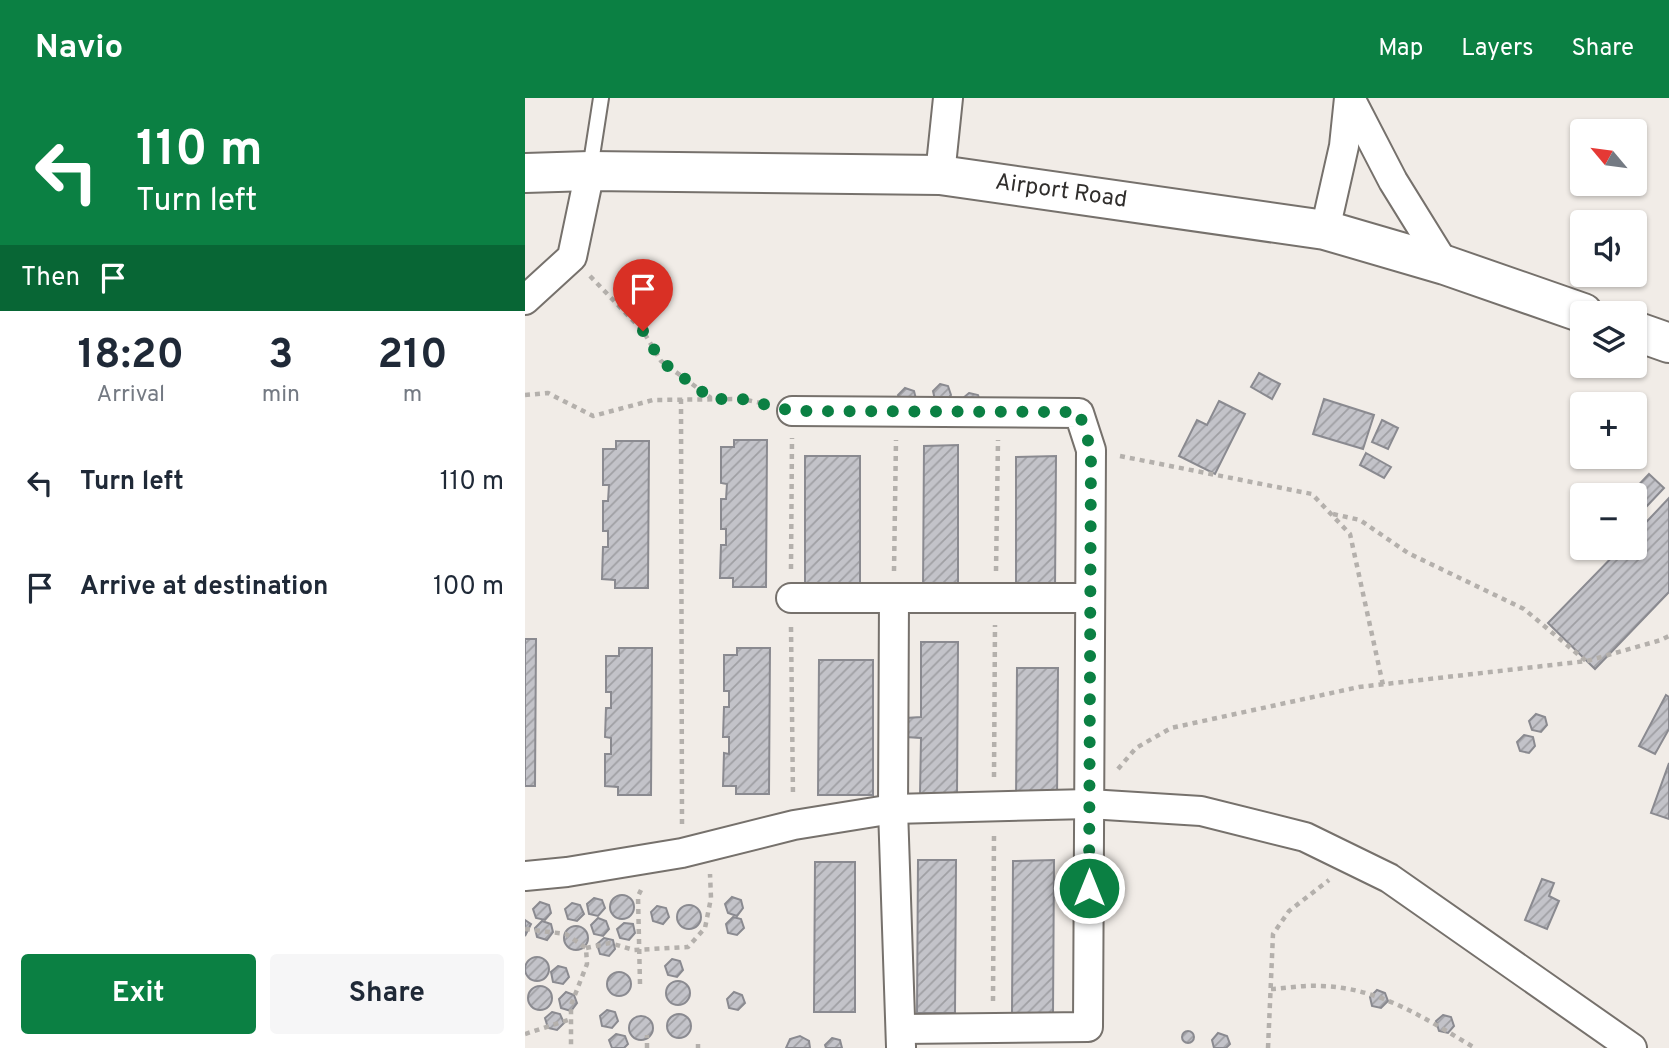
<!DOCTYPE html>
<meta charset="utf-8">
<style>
body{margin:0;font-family:Overpass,sans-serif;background:#f6f6f7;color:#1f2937;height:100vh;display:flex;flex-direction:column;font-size:26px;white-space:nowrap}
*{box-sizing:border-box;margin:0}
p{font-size:23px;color:#747a83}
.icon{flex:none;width:38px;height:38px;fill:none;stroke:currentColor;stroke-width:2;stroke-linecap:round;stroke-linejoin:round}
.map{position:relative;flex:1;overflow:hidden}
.sheet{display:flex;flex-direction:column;background:#fff;width:525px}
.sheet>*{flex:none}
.guide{background:#0b8043;color:#fff;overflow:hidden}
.needle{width:46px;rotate:299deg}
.fabs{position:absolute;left:1045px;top:21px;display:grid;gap:14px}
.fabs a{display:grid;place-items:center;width:77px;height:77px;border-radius:7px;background:#fff;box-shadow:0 2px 5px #0004;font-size:35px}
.pin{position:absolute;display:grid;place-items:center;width:60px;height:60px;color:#fff;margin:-72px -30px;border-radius:50% 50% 50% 0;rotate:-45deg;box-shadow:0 0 7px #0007}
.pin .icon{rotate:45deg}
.me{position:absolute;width:77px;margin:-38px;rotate:0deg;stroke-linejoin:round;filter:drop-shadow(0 0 5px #0008)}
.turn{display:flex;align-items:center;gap:24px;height:147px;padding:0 21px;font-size:32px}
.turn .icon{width:91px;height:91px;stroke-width:2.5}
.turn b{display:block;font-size:49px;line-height:60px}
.then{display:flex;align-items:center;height:66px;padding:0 21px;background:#0003;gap:14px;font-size:26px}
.eta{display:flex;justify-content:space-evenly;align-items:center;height:119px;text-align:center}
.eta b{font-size:42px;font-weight:700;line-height:49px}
.button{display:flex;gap:14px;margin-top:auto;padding:14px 21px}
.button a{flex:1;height:80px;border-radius:7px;background:#0b8043;color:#fff;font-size:28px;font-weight:700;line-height:80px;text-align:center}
.button a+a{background:#f6f6f7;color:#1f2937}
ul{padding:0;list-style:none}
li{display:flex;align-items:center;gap:21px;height:105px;padding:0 21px}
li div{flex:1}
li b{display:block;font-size:26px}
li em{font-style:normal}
header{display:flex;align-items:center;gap:42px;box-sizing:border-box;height:98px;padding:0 35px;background:#0b8043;color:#fff}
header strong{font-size:33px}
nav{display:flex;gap:38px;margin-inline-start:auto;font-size:24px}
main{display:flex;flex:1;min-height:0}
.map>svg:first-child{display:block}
.building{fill:url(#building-hatch);stroke:#8a8a90;stroke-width:2}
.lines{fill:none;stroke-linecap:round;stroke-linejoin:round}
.lane-casing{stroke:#76716c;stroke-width:18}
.street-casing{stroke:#76716c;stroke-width:32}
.secondary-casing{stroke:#76716c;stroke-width:42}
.path{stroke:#b4b0ac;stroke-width:4.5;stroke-dasharray:5 5;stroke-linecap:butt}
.lane{stroke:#fff;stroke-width:14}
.street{stroke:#fff;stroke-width:28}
.secondary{stroke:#fff;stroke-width:38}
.route{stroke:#0b8043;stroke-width:12;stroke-dasharray:0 21.6}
.labels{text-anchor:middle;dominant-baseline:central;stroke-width:6;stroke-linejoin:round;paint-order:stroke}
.street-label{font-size:23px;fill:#302e2c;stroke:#fff}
</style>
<header>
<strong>Navio</strong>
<nav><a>Map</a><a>Layers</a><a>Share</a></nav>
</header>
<main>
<section class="sheet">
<div class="guide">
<div class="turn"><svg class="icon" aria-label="left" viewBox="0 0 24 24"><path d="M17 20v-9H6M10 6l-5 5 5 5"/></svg><div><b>110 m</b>Turn left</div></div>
<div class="then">Then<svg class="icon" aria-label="arrive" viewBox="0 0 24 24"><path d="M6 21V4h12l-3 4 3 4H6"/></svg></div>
</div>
<div class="eta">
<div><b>18:20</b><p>Arrival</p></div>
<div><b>3</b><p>min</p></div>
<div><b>210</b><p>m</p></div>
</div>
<ul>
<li><svg class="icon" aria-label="left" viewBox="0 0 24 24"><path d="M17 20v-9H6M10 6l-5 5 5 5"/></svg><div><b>Turn left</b></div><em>110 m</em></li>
<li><svg class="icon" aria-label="arrive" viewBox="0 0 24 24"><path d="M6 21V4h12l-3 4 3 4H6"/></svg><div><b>Arrive at destination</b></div><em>100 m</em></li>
</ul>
<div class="button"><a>Exit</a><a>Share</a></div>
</section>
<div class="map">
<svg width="1144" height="950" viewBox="0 0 1144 950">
<defs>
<pattern id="building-hatch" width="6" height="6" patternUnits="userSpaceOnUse" patternTransform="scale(1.75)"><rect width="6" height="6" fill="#c3c3c9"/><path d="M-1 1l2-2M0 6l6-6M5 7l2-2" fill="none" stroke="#9f9fa3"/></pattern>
</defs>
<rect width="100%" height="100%" fill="#f1ece7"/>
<g class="building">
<path d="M734 275 755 286 747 301 726 289Z"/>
<path d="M415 286 423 288 426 297 420 304 410 302 408 293Z"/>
<path d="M380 290 389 293 391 301 376 306 373 297Z"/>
<path d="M444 295 453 297 456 305 437 301Z"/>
<path d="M799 301 849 317 838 351 788 336Z"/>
<path d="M694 303 720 316 690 376 654 358 672 322 682 327Z"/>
<path d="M857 322 873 330 863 351 847 344Z"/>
<path d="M209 342H242L241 489H208V480H195L196 447H201V431H196V401H201L202 386 196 385V349H209Z"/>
<path d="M91 343H124L123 490H90V482L77 481 78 449H83V433H78V403H83L84 387H78V351H91Z"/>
<path d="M433 347V494H398L399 348Z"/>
<path d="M841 355 866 369 859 380 835 367Z"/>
<path d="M280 358H335V493L280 492Z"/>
<path d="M531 358 530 493H491V359Z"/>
<path d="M1124 376 1139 390 1121 409 1106 395Z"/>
<path d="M1144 400V494L1070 571 1023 525 1096 450H1110V436Z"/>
<path d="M0 541H11L10 688H0Z"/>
<path d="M396 544H433L432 697H395L396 640 381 639V620L396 619Z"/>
<path d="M94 550H127L126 697H93V689L80 688V656H86V640L80 639 81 610H86V594H81V558H94Z"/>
<path d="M212 550H245L244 696H211V688H198L199 655 204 656V639H198L199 609H204V593H199V557H212Z"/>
<path d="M294 562H348V697H293Z"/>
<path d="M492 570H533L532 704H491Z"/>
<path d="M1141 597 1144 599V631L1130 656 1114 648Z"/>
<path d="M1011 616 1020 619 1022 627 1016 634 1007 632 1004 623Z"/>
<path d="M999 637 1008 639 1010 648 1004 655 995 653 992 644Z"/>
<path d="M1144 665V721L1126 715Z"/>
<path d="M393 762H431L430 915H392Z"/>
<path d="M529 762 528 916H487L488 763Z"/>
<path d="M290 764H330V914H289Z"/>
<path d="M1017 781 1029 785 1024 798 1034 803 1022 831 1000 822Z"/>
<circle cx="97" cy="809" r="12"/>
<path d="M207 799 216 802 218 810 212 818 203 815 200 806Z"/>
<path d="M69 800 77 802 80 810 73 818 64 816 62 806Z"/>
<path d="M15 804 24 807 26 815 20 822 11 820 8 811Z"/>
<path d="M47 805 55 807 59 816 52 823 43 821 40 811Z"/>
<circle cx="164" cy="819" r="12"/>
<path d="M132 808 141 810 144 819 138 826 128 823 126 814Z"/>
<path d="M208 819 216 821 219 830 212 837 203 835 201 826Z"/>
<path d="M73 820 81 823 84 831 78 838 69 836 66 827Z"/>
<path d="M0 822 6 826 0 838Z"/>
<path d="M17 823 26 826 28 834 22 842 12 839 10 830Z"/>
<path d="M99 825 108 826 110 835 104 842 95 840 92 831Z"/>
<circle cx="51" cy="840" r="12"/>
<path d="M79 840 88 842 90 851 84 858 75 856 72 846Z"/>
<circle cx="12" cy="871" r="12"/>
<path d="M147 861 155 863 158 872 152 879 143 877 140 868Z"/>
<path d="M33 868 41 870 44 879 38 886 28 884 26 874Z"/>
<circle cx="94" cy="886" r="12"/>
<circle cx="153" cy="895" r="12"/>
<circle cx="15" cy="900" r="12"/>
<path d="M852 892 860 895 863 903 856 910 847 908 845 899Z"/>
<path d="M41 894 49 897 52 905 46 913 36 910 34 901Z"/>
<path d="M209 894 217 897 220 905 213 912 204 910 202 901Z"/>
<path d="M82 912 90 914 93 923 87 930 77 928 75 918Z"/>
<path d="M27 914 35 916 39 925 32 932 23 930 20 920Z"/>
<circle cx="154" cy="928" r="12"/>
<path d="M918 917 926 919 929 928 923 935 914 933 911 923Z"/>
<circle cx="116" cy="930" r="12"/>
<circle cx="663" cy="939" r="6"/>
<path d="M693 935 702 938 705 946 701 950H689L687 942Z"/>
<path d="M91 936 100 938 103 946 99 950H87L84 942Z"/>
<path d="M275 938 284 943 285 950H261L265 941Z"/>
<path d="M307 940 315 942 317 950H301L300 947Z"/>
</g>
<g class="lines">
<defs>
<path id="lane" d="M65 71 76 0"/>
<g id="street">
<path d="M825 0 868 83 920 167"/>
<path d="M415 77 423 0"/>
<path d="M800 132 819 48 824 0"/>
<path d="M0 202 47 159 65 73"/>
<path d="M267 313 554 315 566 352 563 929 376 931"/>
<path d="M266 500H565"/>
<path d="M369 500 368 711 376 949"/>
<path d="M0 778 42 774 157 755 269 727 368 711 564 706 676 713 780 739 864 780 1107 950"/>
</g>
<g id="secondary">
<path d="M0 75 65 73 415 77 800 132 920 167 1058 215"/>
<path d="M1110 233 1144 245"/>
</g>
</defs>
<use href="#lane" class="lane-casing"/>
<use href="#street" class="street-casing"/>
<use href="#secondary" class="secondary-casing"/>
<g class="path">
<path d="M65 178 118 233 136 263 186 300"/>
<path d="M0 297 23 295 68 318 128 302 217 301 241 306"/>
<path d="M156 301 157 726"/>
<path d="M595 358 787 396 825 436 858 587"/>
<path d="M808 416 835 422 883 455 999 511 1061 563"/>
<path d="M266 471 267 340"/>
<path d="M369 473 371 342"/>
<path d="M471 473 473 342"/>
<path d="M266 529 268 698"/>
<path d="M593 671 611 650 646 630 834 589 1062 563 1136 542 1144 538"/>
<path d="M469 679 470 527"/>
<path d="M0 831 41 836 61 850 62 866 46 907V950"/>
<path d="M61 850 85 845 109 852 163 849 180 830 186 800 185 776"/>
<path d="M115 886 113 798 116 792"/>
<path d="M746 891C762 890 779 887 795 888 854 889 901 921 950 950"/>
<path d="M468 903 469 737"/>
<path d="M0 936 46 921"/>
<path d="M173 946V950"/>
<path d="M122 950V937"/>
<path d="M743 950 748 836 764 813 804 782"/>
</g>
<use href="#lane" class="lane"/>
<use href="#street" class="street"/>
<use href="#secondary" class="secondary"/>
</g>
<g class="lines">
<path class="route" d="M118 233 136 263 187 301H217L267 313 554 314 566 352 564 790"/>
</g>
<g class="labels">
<g class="street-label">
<text transform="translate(536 94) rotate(8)">Airport Road</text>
</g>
</g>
</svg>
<div class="fabs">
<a><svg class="needle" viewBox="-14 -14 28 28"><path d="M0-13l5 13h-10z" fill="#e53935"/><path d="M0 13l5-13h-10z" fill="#747a83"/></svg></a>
<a><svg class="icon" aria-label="sound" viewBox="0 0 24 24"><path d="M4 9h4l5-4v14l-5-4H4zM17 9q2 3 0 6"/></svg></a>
<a><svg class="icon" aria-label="layers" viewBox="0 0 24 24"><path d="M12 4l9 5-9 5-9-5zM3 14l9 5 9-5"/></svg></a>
<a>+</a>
<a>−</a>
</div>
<div class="pin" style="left:118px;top:233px;background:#d93025"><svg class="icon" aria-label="arrive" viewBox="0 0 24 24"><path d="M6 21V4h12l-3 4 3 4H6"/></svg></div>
<svg class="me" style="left:564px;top:790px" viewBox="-20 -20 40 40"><circle r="17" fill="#0b8043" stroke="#fff" stroke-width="3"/><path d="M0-11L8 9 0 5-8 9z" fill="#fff"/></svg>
</div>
</main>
